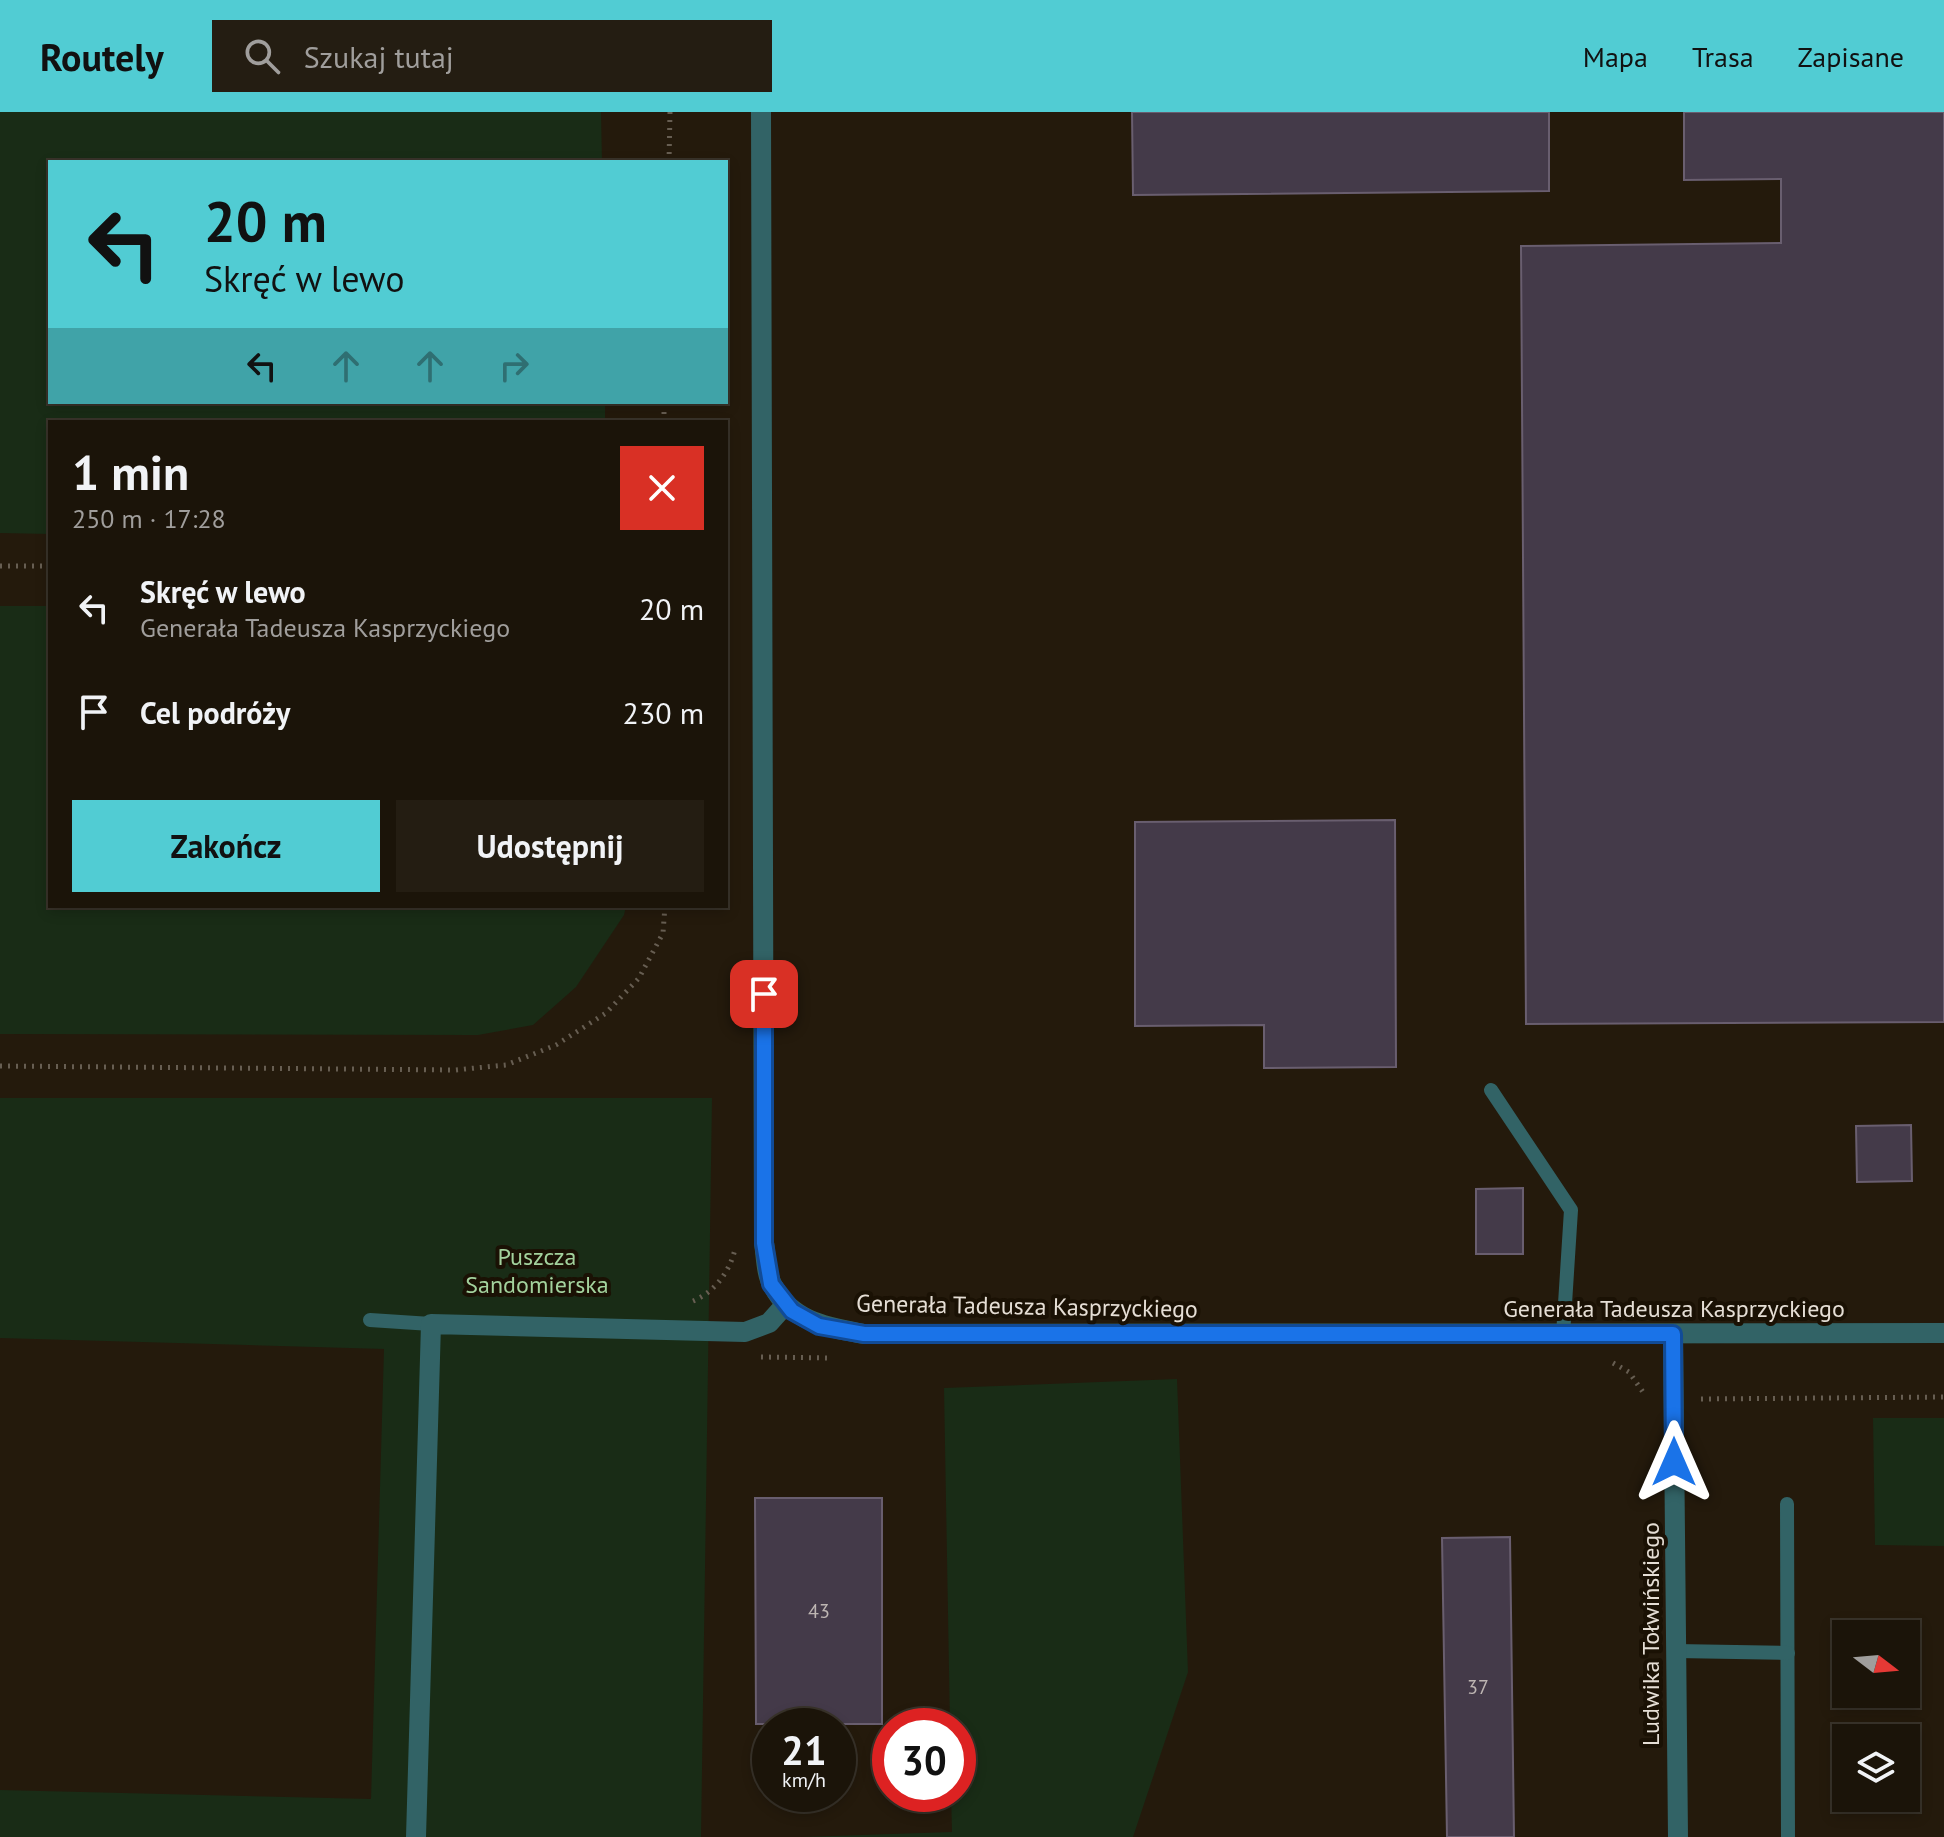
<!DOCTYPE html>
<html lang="pl">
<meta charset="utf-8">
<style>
body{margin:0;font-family:"PT Sans",sans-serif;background:#241d12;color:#f1f3f6;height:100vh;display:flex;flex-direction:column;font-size:30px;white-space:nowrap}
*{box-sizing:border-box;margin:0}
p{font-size:26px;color:#a09e9c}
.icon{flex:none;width:44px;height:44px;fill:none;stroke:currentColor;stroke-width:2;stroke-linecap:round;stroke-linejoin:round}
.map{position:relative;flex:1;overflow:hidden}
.panel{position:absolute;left:48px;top:308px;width:680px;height:488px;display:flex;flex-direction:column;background:#1b1409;border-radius:0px;box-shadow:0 4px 12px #0003,0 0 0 2px #39332a}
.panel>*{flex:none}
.top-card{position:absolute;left:48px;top:48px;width:680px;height:244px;border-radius:0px;box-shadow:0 4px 12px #0003,0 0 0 2px #39332a;background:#51ccd3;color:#111;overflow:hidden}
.needle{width:52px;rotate:106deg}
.controls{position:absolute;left:1832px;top:1508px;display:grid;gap:16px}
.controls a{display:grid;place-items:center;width:88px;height:88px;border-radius:0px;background:#1b1409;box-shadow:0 4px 12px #0003,0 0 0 2px #39332a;font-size:40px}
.speed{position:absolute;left:752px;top:1596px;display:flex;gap:16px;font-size:40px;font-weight:700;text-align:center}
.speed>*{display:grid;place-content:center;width:104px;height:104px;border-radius:50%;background:#1b1409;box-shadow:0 4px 12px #0003,0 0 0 2px #39332a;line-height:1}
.speed small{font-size:20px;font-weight:400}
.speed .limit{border:12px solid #d22;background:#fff;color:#111}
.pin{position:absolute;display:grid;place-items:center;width:68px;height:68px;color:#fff;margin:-34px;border-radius:16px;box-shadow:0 4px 12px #0006}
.me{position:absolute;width:88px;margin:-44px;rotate:0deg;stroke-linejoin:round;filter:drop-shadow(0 0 6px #0008)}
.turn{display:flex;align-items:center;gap:28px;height:168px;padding:0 24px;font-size:36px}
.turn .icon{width:104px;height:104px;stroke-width:2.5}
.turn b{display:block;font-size:56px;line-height:68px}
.lanes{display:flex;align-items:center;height:76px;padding:0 24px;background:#0003;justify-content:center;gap:40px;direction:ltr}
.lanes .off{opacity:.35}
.round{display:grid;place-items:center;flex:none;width:84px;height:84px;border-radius:0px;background:#241d12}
.summary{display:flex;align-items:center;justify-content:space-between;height:136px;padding:0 24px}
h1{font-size:48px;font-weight:800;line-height:60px}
.action{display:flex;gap:16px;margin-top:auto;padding:16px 24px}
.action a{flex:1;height:92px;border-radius:0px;background:#51ccd3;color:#111;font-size:32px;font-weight:800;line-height:92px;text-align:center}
.action a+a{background:#241d12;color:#f1f3f6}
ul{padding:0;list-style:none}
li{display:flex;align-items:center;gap:24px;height:104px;padding:0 24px}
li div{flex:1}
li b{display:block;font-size:30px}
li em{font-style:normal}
header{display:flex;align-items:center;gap:48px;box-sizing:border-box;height:112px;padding:0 40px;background:#51ccd3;color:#111}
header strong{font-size:38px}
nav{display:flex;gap:44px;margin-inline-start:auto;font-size:28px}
.search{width:560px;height:72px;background:#241d12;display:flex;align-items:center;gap:20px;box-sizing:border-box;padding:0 28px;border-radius:0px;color:#a09e9c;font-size:30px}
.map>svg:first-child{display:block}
.green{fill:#192c16}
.building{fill:#443a49;stroke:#695e6f;stroke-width:2}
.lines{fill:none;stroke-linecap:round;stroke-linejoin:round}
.path{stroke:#675e52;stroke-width:5;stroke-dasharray:2 6;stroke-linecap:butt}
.service{stroke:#326366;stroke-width:14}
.minor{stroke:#326366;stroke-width:20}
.route-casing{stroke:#114b97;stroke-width:20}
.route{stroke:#1a73e8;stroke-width:14}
.labels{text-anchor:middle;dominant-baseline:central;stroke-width:8;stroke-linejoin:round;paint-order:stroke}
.number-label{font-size:20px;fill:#bdb5b2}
.park-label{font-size:24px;fill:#a3d29d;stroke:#1a1104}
.street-label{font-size:24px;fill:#e5ded5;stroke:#1a1104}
</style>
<header>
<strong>Routely</strong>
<div class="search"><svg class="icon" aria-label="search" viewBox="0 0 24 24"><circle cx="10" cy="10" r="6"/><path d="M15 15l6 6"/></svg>Szukaj tutaj</div>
<nav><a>Mapa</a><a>Trasa</a><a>Zapisane</a></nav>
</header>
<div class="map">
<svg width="1944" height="1725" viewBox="0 0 1944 1725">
<rect width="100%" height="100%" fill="#241a0c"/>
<g class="green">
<path d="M0 0H601L602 50H50V290H605V310H50V422L0 421Z"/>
<path d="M0 494H50V794H626L624 803 576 875 533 913 478 923 0 922Z"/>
<path d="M0 986H712L701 1725H0V1678L371 1687 384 1237 0 1226Z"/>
<path d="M1177 1267 1188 1560 1133 1725H801L952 1720 951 1682H958V1614H950L944 1276Z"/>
<path d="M1873 1306H1944V1434L1875 1433Z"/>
</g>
<g class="building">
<path d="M1132 0H1549V79L1133 83Z"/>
<path d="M1684 0H1944V910L1526 912 1521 134 1781 131V67L1684 68Z"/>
<path d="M1395 708 1396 955 1264 956V913L1135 914V710Z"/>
<path d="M1911 1013 1912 1069 1857 1070 1856 1014Z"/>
<path d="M1523 1076V1142H1476V1077Z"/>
<path d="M755 1386H882V1612H756Z"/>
<path d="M1510 1425 1514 1725H1447L1442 1426Z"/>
</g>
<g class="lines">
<g class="path">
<path d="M669 50 670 0"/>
<path d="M664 310V290"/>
<path d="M0 454H50"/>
<path d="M0 954 455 958 506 953 556 933 606 901 639 866 663 821 665 794"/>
<path d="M693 1189C715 1180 730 1159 735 1137"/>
<path d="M761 1245 831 1246"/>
<path d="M1613 1251 1629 1260 1645 1283"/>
<path d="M1701 1287 1944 1285"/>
</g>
<g class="service">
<path d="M1491 978 1571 1098 1563 1223"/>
<path d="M370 1208 431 1212"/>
<path d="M1787 1392 1788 1725"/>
<path d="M1676 1539 1788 1541"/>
</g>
<g class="minor">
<path d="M761 0 764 1131C766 1144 766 1163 773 1174 792 1210 827 1215 864 1222L1944 1221"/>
<path d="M1673 1222 1678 1725"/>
<path d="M416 1725 431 1212 745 1220 769 1211 786 1192"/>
</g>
</g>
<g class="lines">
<defs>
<path id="route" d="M764 882V1131L771 1172 792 1199 819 1214 864 1222H1673L1674 1350"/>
</defs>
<use href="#route" class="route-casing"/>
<use href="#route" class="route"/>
</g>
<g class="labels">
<g class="number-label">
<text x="819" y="1499">43</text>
<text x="1478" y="1575">37</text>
</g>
<g class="park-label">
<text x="537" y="1144">Puszcza<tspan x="537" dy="28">Sandomierska</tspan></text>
</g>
<g class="street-label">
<text transform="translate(1027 1194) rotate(1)">Generała Tadeusza Kasprzyckiego</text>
<text x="1674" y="1196">Generała Tadeusza Kasprzyckiego</text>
<text transform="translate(1650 1522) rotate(-90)">Ludwika Tołwińskiego</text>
</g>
</g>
</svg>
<div class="controls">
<a><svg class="needle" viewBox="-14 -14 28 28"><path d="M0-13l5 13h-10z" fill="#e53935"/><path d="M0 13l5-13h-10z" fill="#a09e9c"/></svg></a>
<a><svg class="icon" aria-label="layers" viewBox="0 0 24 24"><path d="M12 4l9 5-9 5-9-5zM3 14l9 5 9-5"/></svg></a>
</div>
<div class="speed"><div>21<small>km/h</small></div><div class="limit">30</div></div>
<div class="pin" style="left:764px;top:882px;background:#d93025"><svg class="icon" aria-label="arrive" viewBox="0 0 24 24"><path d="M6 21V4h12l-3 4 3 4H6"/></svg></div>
<svg class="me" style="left:1674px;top:1350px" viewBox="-20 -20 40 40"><path d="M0-17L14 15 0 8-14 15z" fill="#1a73e8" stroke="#fff" stroke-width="4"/></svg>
<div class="top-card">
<div class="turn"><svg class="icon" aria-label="left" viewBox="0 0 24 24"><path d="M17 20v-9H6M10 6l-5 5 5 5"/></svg><div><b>20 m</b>Skręć w lewo</div></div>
<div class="lanes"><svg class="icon" aria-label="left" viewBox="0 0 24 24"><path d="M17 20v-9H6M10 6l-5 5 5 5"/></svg><svg class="icon off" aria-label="ahead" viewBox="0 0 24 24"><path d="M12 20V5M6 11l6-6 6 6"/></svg><svg class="icon off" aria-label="ahead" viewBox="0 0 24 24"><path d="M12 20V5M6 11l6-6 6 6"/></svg><svg class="icon off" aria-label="right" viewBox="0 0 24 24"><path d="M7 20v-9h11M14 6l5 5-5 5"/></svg></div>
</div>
<section class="panel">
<div class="summary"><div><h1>1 min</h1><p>250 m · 17:28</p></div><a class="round" style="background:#d93025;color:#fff"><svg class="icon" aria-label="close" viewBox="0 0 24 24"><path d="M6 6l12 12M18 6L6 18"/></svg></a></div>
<ul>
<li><svg class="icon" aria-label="left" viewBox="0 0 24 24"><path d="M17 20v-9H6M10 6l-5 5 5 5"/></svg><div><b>Skręć w lewo</b><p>Generała Tadeusza Kasprzyckiego</p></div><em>20 m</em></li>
<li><svg class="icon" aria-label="arrive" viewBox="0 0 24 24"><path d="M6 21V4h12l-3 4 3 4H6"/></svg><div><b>Cel podróży</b></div><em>230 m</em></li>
</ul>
<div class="action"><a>Zakończ</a><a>Udostępnij</a></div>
</section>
</div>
